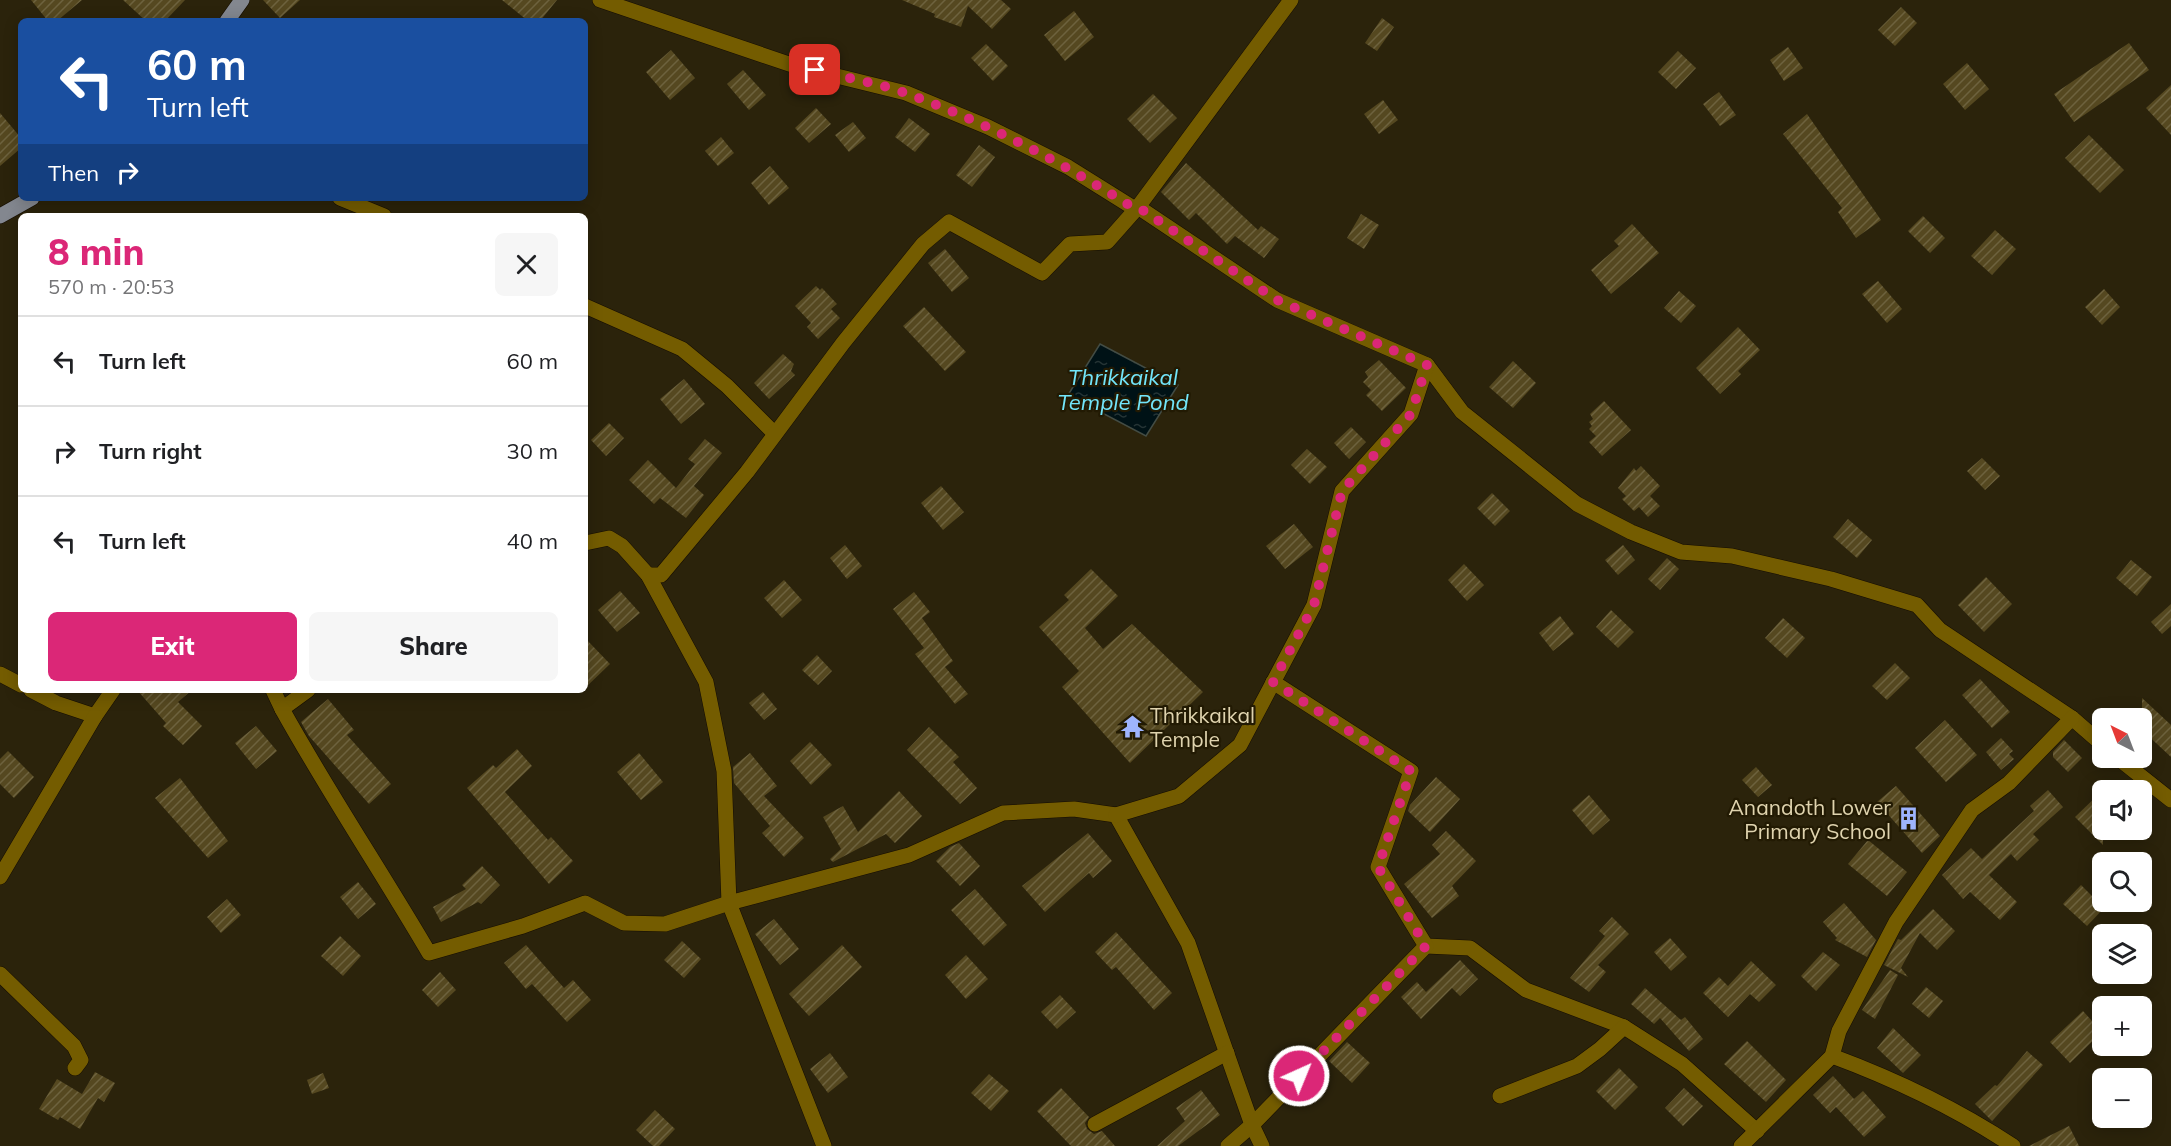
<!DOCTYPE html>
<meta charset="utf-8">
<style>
body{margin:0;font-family:Mulish,sans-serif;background:#f6f6f6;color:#202124;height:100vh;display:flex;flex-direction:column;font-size:22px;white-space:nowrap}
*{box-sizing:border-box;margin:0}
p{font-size:20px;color:#757577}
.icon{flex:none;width:33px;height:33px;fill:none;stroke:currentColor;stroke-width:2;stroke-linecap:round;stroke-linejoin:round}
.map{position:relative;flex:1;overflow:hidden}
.drawer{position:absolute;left:18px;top:213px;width:570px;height:480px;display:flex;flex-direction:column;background:#fff;border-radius:9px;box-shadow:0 3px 15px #0003}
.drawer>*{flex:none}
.top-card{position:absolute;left:18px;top:18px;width:570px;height:183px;border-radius:9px;box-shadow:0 3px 15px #0003;background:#1a4fa0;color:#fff;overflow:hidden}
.needle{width:39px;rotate:318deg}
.buttons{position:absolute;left:2092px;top:708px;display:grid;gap:12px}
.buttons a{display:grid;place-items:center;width:60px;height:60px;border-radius:9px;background:#fff;box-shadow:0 3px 15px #0003;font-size:30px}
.pin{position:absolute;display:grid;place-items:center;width:51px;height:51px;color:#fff;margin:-26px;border-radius:12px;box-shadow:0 3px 9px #0006}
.me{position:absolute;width:66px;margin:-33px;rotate:44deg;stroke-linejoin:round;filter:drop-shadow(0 0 4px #0008)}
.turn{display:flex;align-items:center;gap:21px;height:126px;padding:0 30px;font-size:27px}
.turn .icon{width:78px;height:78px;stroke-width:2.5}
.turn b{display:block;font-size:42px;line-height:51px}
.then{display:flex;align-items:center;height:57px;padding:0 30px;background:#0003;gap:12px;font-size:22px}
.round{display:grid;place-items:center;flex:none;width:63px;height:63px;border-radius:9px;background:#f6f6f6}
.summary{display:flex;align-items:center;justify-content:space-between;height:102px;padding:0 30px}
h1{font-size:36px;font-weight:800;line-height:45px;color:#db2777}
.button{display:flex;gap:12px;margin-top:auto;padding:12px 30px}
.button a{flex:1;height:69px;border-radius:9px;background:#db2777;color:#fff;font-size:24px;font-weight:800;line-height:69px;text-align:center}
.button a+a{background:#f6f6f6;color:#202124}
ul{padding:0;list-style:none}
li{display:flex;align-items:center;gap:18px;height:90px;padding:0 30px;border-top:2px solid #e0e0e0}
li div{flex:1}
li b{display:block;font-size:22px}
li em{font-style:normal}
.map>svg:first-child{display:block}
.water{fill:url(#water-ripples);stroke:#434c44;stroke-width:1.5}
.building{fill:url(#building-hatch)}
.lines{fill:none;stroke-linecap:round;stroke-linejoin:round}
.minor-casing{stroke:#140c00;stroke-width:16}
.major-casing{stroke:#140c00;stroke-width:16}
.minor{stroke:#745c00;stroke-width:15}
.major{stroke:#83878f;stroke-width:15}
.route{stroke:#db2777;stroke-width:10;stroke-dasharray:0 18}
.labels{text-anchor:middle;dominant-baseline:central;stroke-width:4.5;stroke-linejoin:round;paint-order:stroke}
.poi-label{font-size:21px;fill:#dfd3ae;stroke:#221a03;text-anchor:start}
.water-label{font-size:22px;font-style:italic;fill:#72e5fa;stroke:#221a03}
</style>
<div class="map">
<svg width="2171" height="1146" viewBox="0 0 2171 1146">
<defs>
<pattern id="water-ripples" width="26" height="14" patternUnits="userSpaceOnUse" patternTransform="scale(1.5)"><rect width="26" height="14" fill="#001216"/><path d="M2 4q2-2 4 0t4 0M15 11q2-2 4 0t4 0" fill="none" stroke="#253435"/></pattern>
<pattern id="building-hatch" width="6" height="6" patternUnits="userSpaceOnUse" patternTransform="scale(1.5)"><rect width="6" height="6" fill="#554820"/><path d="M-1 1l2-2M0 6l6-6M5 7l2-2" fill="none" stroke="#6d623e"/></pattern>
</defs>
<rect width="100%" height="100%" fill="#2b230b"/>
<path class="water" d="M1100 344 1178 385 1146 436 1068 395Z"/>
<g class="building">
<path d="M31 0H82L57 21H48Z"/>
<path d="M123 0H185L165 21H146Z"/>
<path d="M263 0H300L280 18Z"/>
<path d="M502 0H557L540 21H528Z"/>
<path d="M902 0H1001L1011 9 992 29 968 6 961 27 934 17 935 14Z"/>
<path d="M1901 7 1917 23 1895 46 1878 30Z"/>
<path d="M1074 11 1094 37 1065 61 1044 35Z"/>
<path d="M1382 18 1394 27 1377 51 1365 43Z"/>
<path d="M2129 43 2149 70 2074 122 2054 94Z"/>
<path d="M986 44 1008 66 993 81 971 58Z"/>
<path d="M1788 47 1803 68 1784 81 1770 60Z"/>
<path d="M671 50 695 78 670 100 646 72Z"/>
<path d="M1678 51 1696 68 1676 89 1658 72Z"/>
<path d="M1967 63 1989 89 1965 110 1943 84Z"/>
<path d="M743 70 766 95 749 110 727 84Z"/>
<path d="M2171 85V135L2146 108Z"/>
<path d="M1719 92 1736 115 1720 126 1703 104Z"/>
<path d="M1153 94 1177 118 1150 143 1127 119Z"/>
<path d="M1383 100 1398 120 1379 134 1364 114Z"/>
<path d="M816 108 831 124 809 143 795 128Z"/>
<path d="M0 113 21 138V148L0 166Z"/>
<path d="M1807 114 1881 220 1856 238 1838 212 1842 208 1783 134Z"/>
<path d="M909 118 930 134 915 152 895 137Z"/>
<path d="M853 122 866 138 849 152 835 135Z"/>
<path d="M2089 135 2124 170 2100 193 2065 158Z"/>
<path d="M721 137 734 153 718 166 705 151Z"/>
<path d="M979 145 995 157 972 187 956 175Z"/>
<path d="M1186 163 1258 230 1261 226 1279 239 1264 258 1235 236 1227 244 1196 213 1189 220 1161 192Z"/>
<path d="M770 166 789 188 769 205 751 183Z"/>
<path d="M1361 214 1379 225 1364 249 1347 238Z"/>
<path d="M1923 216 1945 238 1930 253 1908 231Z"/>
<path d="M1632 224 1659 253 1611 294 1591 270 1619 246 1614 241Z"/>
<path d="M1995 230 2016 249 1992 275 1971 256Z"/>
<path d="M945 249 969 278 952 292 928 263Z"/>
<path d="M1878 281 1902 309 1887 323 1862 294Z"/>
<path d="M816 286 820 290 822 288 837 304 831 309 840 318 818 339 807 327 811 323 795 306Z"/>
<path d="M2104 289 2120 307 2102 325 2085 307Z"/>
<path d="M1679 291 1696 306 1681 323 1664 308Z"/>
<path d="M924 307 966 352 945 371 903 326Z"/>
<path d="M1738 327 1760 350 1738 371 1741 374 1720 394 1696 368Z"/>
<path d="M783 354 794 364 791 371 795 375 769 399 754 383Z"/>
<path d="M1379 360 1406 388 1382 411 1366 395 1371 390 1363 382 1368 377 1365 372Z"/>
<path d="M1513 361 1536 383 1513 408 1489 387Z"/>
<path d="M684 379 705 404 681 424 660 399Z"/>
<path d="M1604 401 1631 430 1602 456 1589 442 1596 436 1589 429 1592 426 1589 422 1593 419 1590 414Z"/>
<path d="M609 423 624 438 606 456 591 440Z"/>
<path d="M1351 427 1366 442 1349 459 1334 443Z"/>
<path d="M705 439 722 453 694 486 704 495 686 518 660 498 654 504 629 480 648 460 676 488 695 464 688 459Z"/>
<path d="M1307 449 1327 467 1310 484 1291 465Z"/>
<path d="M1982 458 2000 476 1985 490 1967 471Z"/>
<path d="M1641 466 1660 486 1650 496 1660 506 1648 517 1639 507 1634 511 1622 499 1626 496 1618 488 1634 468 1636 471Z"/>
<path d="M941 486 964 512 943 530 921 503Z"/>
<path d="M1492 493 1510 511 1495 526 1477 508Z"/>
<path d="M1848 519 1872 540 1857 558 1833 537Z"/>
<path d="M1294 524 1313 547 1285 569 1266 546Z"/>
<path d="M845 545 862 566 847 579 830 558Z"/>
<path d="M1623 545 1635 560 1618 575 1605 560Z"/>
<path d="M1667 558 1679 569 1660 590 1648 579Z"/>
<path d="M2131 560 2152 577 2137 596 2116 578Z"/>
<path d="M1464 564 1484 585 1467 601 1448 580Z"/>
<path d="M1091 569 1118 596 1085 628 1103 649 1132 624 1203 692 1130 763 1062 687 1079 671 1039 627 1069 600 1064 595Z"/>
<path d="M1986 577 2012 604 1984 632 1958 605Z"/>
<path d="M784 580 802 600 782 618 764 598Z"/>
<path d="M620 591 640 613 617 632 598 610Z"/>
<path d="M914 592 930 612 922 618 953 661 945 667 968 694 955 704 915 654 924 648 893 609Z"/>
<path d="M2171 604V626L2162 634 2151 622Z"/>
<path d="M1611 610 1634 632 1618 648 1596 627Z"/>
<path d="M1560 616 1574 634 1553 651 1539 633Z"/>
<path d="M1783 618 1805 638 1787 658 1765 638Z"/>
<path d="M585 638 610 664 585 688Z"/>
<path d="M817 655 832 671 818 685 802 670Z"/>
<path d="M1895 663 1910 678 1887 700 1872 686Z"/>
<path d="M1980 679 2010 712 1992 728 1962 695Z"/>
<path d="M137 690H192L178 702 202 726 183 745 163 726 166 723Z"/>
<path d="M763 692 777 709 764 720 749 703Z"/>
<path d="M2142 698 2171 725V757L2142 730Z"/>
<path d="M328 699 354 730 347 735 391 784 369 804 309 736 301 722Z"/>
<path d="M1945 720 1977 755 1946 782 1915 748Z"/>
<path d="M256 726 277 751 256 769 235 743Z"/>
<path d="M929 727 959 757 953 762 977 788 960 804 907 750Z"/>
<path d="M2001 738 2013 751 2009 754 2014 759 2001 770 1986 752Z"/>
<path d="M2064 740 2082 758 2068 772 2053 757V752Z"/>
<path d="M810 742 832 765 811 785 790 761Z"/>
<path d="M517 749 532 766 505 792 548 840 551 837 573 861 549 884 467 788 493 765 496 768Z"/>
<path d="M8 751 34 777 14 798 0 784V759Z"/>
<path d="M639 753 663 782 641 800 617 772Z"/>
<path d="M750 753 777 786 764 796 804 838 784 857 762 833 770 826 734 783 733 767Z"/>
<path d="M1756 767 1772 785 1758 797 1742 780Z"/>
<path d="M1436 777 1460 799 1430 832 1408 811 1410 805Z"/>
<path d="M180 778 228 841 208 858 155 798Z"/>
<path d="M1896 786 1940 836 1922 853 1877 802Z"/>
<path d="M2048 790 2063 807 2033 834 2039 840 2017 861 2011 854 1989 875 2017 902 2000 920 1970 892 1963 899 1942 875 1971 848 1982 859 2034 811 2030 806Z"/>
<path d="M2103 790V845L2075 817Z"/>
<path d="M899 791 922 816 895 843 886 834 833 862 830 859 841 849 823 817 843 806 858 832Z"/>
<path d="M1589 795 1610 820 1593 835 1572 810Z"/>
<path d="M1446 831 1476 861 1452 886 1459 896 1432 918 1404 884 1440 854 1432 845Z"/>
<path d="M1088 833 1112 861 1093 878 1089 873 1045 912 1022 886Z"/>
<path d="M1868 840 1907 872 1887 896 1848 864Z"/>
<path d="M959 843 980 866 960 886 936 861 950 847Z"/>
<path d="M482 866 500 885 481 904 478 902 441 922 433 907 466 889 462 885Z"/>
<path d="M358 882 376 904 358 919 340 897Z"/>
<path d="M2081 885 2104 908 2087 926 2063 904Z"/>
<path d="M975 889 1007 925 984 946 951 910Z"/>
<path d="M227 899 241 915 221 933 207 917Z"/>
<path d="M1844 903 1876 940 1867 957 1835 940 1837 938 1823 922Z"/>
<path d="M1933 909 1955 931 1937 950 1920 933 1901 968 1908 977 1884 965 1898 939 1901 940Z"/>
<path d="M1612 917 1629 934 1598 965 1606 972 1589 992 1570 978 1605 936 1599 931Z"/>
<path d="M774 919 799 949 780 965 755 934Z"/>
<path d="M1116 932 1172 993 1154 1010 1116 967 1112 970 1095 952Z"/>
<path d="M340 936 361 956 343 976 321 956Z"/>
<path d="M1670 938 1687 957 1671 971 1654 952Z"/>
<path d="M682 941 701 959 684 978 664 960Z"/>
<path d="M526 945 564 988 573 980 591 1000 567 1022 532 984 526 989 504 963Z"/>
<path d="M842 945 862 967 809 1016 789 994Z"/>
<path d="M1823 952 1840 965 1816 991 1801 976Z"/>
<path d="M966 955 988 979 966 999 945 975Z"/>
<path d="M1460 960 1478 979 1460 996 1452 988 1421 1019 1401 997 1417 982 1426 992Z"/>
<path d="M1751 961 1776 985 1759 1002 1750 994 1728 1017 1703 993 1719 977 1728 986Z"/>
<path d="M1890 970 1898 975 1875 1019 1862 1010Z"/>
<path d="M440 972 456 990 438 1007 422 990Z"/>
<path d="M1926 987 1943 1001 1929 1018 1912 1004Z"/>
<path d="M1645 988 1681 1020 1685 1017 1703 1039 1689 1051 1660 1018 1654 1024 1631 1004Z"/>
<path d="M1060 995 1076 1012 1057 1029 1041 1012Z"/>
<path d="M2083 1011 2102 1032 2070 1063 2050 1042Z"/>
<path d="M1893 1028 1921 1055 1903 1073 1877 1048Z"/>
<path d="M1747 1041 1786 1080 1766 1102 1724 1064Z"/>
<path d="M1347 1042 1370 1063 1352 1083 1329 1061Z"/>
<path d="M2027 1051 2043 1065 1992 1121 1975 1104 1995 1085 1997 1086Z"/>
<path d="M830 1053 848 1077 828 1093 810 1069Z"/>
<path d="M1619 1068 1638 1087 1615 1110 1596 1091Z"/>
<path d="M95 1072 115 1083 104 1102 98 1098 80 1129 60 1117 58 1120 39 1109 57 1079 82 1094Z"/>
<path d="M323 1073 329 1088 312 1094 307 1080Z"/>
<path d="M989 1074 1009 1091 991 1111 971 1093Z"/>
<path d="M1833 1076 1854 1099 1863 1091 1886 1117 1864 1137 1836 1107 1830 1113 1813 1095Z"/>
<path d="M1061 1088 1089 1117 1085 1123 1087 1129 1094 1134 1102 1131 1115 1146H1071L1037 1111Z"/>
<path d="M1684 1088 1703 1106 1683 1126 1665 1108Z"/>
<path d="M1201 1090 1220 1115 1178 1146H1157L1185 1121 1176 1108Z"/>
<path d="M655 1110 675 1129 659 1146H653L636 1130Z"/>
<path d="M2069 1126 2079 1146H2029Z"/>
</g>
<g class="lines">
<defs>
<g id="minor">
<path d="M600 0 792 65 906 93 988 127 1068 167 1132 207H1138L1277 300 1427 365 1462 412 1577 504 1631 532 1681 552 1732 556 1831 579 1917 605 1940 630 2072 718 2103 745"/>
<path d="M340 198 384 216"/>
<path d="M585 306 682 349 727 386 775 434"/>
<path d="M585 543 609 538 622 546 648 575 706 682 724 771 729 903 824 1146"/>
<path d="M648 575H661L747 472 843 343 923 244 949 222 1042 273 1070 244 1107 242 1138 207 1291 0"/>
<path d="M0 674 21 685"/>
<path d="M31 690 56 703 95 716 113 690"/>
<path d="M273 690 282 709 308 690"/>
<path d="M282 709C328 792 381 871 429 953L523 926 585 903 624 923 665 924 729 903 909 855 1003 813 1074 809 1116 815 1188 943 1252 1125 1228 1146"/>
<path d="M2118 758 2171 800"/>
<path d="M1116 815 1179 796 1240 745 1314 605 1342 491 1411 414 1427 365"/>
<path d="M0 877 95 716"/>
<path d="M1426 946 1470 948 1526 990 1624 1027"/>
<path d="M0 974 74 1046 81 1060 75 1068"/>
<path d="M1832 1056C1894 1079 1957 1109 2013 1146"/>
<path d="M1500 1096 1577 1066 1600 1049 1624 1027 1682 1064 1757 1131"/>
<path d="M1095 1124 1227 1053"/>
<path d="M1262 1146 1252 1125 1426 946 1378 867 1411 771 1273 682"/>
<path d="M1741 1146 1832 1056 1839 1031 1896 922 1972 810 2009 783 2072 718"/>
</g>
<g id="major">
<path d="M227 21 242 0"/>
<path d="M0 216 32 198"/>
</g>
</defs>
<use href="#minor" class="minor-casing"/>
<use href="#major" class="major-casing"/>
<use href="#minor" class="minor"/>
<use href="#major" class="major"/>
</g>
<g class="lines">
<path class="route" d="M815 70C846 78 879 83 908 94 987 123 1061 162 1132 207H1138L1277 300 1427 365 1411 414 1342 491 1314 605 1273 682 1411 771 1378 867 1426 946 1299 1076"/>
</g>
<defs>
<symbol id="temple-bare" viewBox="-9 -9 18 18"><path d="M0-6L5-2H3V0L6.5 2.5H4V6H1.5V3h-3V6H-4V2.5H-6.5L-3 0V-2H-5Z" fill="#9eb4fd" stroke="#221a03" stroke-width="2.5" paint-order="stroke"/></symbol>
<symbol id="building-bare" viewBox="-9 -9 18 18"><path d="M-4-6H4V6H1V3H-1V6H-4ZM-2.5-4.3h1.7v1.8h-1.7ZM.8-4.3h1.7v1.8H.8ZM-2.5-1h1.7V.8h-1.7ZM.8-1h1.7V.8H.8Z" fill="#9eb4fd" stroke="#221a03" stroke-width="2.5" paint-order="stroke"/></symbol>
</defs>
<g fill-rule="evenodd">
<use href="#temple-bare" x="1116" y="710" width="33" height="33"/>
<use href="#building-bare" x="1892" y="802" width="33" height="33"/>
</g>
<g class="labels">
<g class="poi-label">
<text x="1150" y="715">Thrikkaikal<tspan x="1150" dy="24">Temple</tspan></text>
<text x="1891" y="807" text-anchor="end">Anandoth Lower<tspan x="1891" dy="24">Primary School</tspan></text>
</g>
<g class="water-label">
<text x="1123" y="377">Thrikkaikal<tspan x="1123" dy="25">Temple Pond</tspan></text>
</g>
</g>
</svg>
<div class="buttons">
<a><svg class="needle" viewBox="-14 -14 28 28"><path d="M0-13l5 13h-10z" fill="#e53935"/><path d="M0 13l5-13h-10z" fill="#757577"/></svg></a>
<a><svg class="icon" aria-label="sound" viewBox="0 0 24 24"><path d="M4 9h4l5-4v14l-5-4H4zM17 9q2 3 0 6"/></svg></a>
<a><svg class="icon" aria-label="search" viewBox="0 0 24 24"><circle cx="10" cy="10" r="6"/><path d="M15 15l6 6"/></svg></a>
<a><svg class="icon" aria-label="layers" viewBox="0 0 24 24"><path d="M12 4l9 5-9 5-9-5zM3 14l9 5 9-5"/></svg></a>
<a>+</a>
<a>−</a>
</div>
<div class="pin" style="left:815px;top:70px;background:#d93025"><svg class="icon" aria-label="arrive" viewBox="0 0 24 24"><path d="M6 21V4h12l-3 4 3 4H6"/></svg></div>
<svg class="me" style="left:1299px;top:1076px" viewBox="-20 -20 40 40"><circle r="17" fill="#db2777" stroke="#fff" stroke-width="3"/><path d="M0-11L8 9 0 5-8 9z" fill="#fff"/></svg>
<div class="top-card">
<div class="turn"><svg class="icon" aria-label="left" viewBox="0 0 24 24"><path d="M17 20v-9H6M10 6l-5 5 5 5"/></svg><div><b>60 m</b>Turn left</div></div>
<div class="then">Then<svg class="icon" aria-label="right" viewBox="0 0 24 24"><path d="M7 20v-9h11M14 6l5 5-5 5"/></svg></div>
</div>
<section class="drawer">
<div class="summary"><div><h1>8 min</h1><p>570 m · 20:53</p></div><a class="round"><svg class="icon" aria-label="close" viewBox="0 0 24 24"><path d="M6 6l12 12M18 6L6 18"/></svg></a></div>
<ul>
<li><svg class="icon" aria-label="left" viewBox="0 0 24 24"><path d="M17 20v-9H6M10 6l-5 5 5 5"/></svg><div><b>Turn left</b></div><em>60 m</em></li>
<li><svg class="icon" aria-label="right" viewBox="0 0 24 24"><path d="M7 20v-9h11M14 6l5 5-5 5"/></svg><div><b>Turn right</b></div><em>30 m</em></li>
<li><svg class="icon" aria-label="left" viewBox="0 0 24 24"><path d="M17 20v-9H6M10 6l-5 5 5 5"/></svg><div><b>Turn left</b></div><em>40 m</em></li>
</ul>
<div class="button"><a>Exit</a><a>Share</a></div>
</section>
</div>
